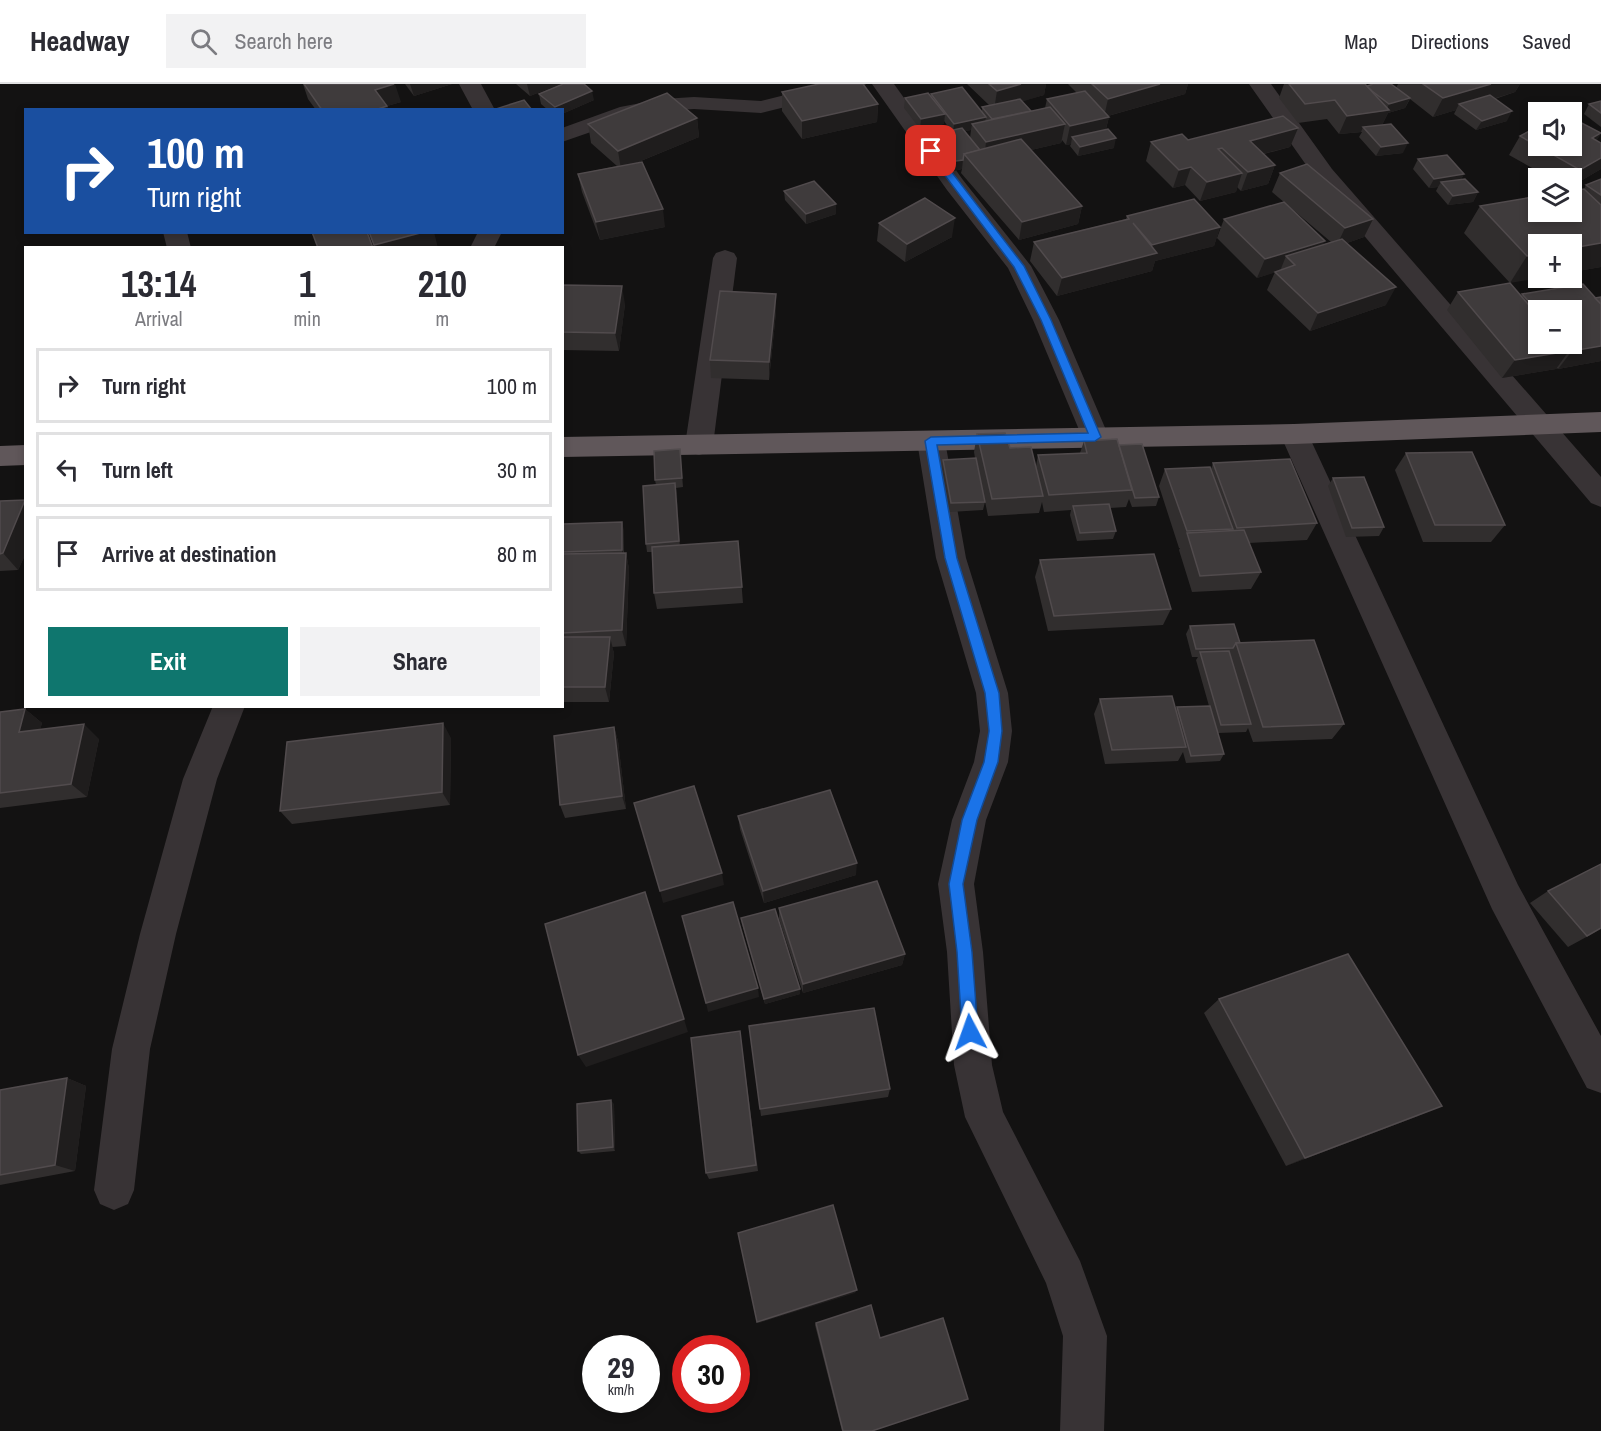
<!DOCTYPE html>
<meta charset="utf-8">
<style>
body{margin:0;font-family:"Archivo Narrow",sans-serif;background:#f2f2f3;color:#2b2b33;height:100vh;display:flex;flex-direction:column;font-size:22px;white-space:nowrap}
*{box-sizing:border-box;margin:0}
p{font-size:20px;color:#7c7c81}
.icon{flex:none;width:33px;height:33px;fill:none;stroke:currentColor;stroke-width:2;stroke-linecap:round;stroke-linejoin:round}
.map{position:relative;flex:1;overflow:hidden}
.side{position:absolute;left:24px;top:162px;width:540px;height:462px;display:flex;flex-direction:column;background:#fff;border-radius:0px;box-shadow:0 3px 9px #0003}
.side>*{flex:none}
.guide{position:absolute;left:24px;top:24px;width:540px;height:126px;border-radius:0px;box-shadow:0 3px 9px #0003;background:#1a4fa0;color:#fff;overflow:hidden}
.tools{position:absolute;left:1528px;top:18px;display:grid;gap:12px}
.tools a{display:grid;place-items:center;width:54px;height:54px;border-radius:0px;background:#fff;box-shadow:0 3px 9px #0003;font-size:30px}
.speed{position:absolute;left:582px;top:1251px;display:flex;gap:12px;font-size:30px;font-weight:700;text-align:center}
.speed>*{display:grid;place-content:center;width:78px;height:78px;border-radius:50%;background:#fff;box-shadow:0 3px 9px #0003;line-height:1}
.speed small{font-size:15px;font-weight:400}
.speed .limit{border:9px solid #d22;background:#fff;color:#111}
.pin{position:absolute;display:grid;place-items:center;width:51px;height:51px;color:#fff;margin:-26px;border-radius:12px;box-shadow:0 3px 9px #0006}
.me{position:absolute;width:66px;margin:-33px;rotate:356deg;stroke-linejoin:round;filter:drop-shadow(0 0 4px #0008)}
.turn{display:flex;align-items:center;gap:21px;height:126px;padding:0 24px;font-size:27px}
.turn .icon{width:78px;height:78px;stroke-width:2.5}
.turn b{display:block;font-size:42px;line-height:51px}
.eta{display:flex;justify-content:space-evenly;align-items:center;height:102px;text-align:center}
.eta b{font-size:36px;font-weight:700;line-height:42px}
.action{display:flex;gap:12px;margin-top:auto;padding:12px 24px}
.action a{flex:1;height:69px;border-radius:0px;background:#0f766e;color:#fff;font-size:24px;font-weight:700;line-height:69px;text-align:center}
.action a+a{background:#f2f2f3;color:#2b2b33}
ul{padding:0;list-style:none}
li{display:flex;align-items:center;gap:18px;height:75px;margin:0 12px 9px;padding:0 12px;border:3px solid #e1e1e2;border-radius:0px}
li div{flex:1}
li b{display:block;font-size:22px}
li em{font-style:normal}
header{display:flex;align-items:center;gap:36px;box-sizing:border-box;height:84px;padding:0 30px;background:#fff;border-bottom:2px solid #e1e1e2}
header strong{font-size:28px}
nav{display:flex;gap:33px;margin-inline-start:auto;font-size:21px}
.search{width:420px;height:54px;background:#f2f2f3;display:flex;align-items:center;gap:15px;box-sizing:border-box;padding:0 21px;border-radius:0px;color:#7c7c81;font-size:22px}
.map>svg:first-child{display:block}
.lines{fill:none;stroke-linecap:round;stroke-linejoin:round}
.minor{fill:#383335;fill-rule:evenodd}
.trunk{fill:#60575a;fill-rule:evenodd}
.wall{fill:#312e2e;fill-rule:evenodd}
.shaded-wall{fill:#1f1d1d}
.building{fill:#3f3b3c;stroke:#514b4d;stroke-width:1.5}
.route{fill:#1a73e8;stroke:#114b97;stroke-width:1.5}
</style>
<header>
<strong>Headway</strong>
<div class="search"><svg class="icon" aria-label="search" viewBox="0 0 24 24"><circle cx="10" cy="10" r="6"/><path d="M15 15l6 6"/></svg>Search here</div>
<nav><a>Map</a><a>Directions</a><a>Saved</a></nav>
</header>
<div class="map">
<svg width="1601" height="1347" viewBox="0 0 1601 1347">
<rect width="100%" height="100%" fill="#131212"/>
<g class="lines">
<g class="minor">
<path d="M459 0H481L495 26H473Z"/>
<path d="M829 0H866L862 4 761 29 694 25 662 27 634 33 562 58V44L620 23 662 15 694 13 761 17Z"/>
<path d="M872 0H894L963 96 1031 182 1059 236 1109 353 1105 360 1095 363 1085 360 1033 236 1008 184 947 106Z"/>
<path d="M1249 0H1271L1332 85 1601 393V423L1591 419 1316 95Z"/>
<path d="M163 148H187L191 164H167Z"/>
<path d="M478 148H502L494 164H470Z"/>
<path d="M725 166 734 169 737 174 713 361 709 368 699 371 689 368 685 361 713 174 716 169Z"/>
<path d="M1294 340 1304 343 1308 350 1518 801 1601 952V1009L1587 1004 1492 825 1280 350 1284 343Z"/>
<path d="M931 347 941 350 945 357 966 474 1008 609 1012 647 1008 678 986 736 974 800 983 868 992 981 1003 1028 1080 1177 1107 1252 1104 1347H1060L1063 1252 1046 1199 965 1033 954 981 947 868 938 800 952 736 974 678 980 647 976 609 936 474 917 357 921 350Z"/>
<path d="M213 622H245L217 695 176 850 150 965 134 1106 128 1120 114 1126 100 1120 94 1106 112 965 140 850 183 695Z"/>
</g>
<g class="trunk">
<path d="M1601 328V348L1294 360 562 373V353L1294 340Z"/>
<path d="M26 361V381L0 382V362Z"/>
</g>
</g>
<g class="wall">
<path d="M303 0H304L401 18 387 22 388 26H316L308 15Z"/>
<path d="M405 0H452L414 12Z"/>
<path d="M516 0H560L530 12Z"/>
<path d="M967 0H1046L1044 11 1022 17 1031 27 1045 24 1047 15 1077 9 1068 0H1188L1185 10 1108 32 1109 33 1106 45 1114 64 1078 72 1070 62 1071 60 1066 61 1062 56 1061 59 1031 66 1082 122 1078 140 1019 156 961 89 962 85 954 87 934 60 935 50 951 47 944 37V40L920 45 904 24 905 14 931 13V10L982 28V23L989 21ZM971 46 970 54 965 47Z"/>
<path d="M1284 0H1365L1367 2 1396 4 1398 0H1520L1515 8 1495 15 1507 37 1476 46 1454 30 1456 26 1433 33 1410 15 1405 24 1388 29 1382 41 1403 69 1376 72 1359 53 1362 48 1339 50 1327 35 1298 39 1279 14Z"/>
<path d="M782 8 878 20 877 38 802 55 782 27Z"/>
<path d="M539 10 594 16 562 30V26H548L541 20Z"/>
<path d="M1601 17V43L1584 30 1589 20Z"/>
<path d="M697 34 699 53 636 79 665 143 600 156 582 108 578 90 617 82 591 59 588 40Z"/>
<path d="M1298 44 1290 63 1264 70 1275 81 1268 100 1241 107 1237 103 1236 108 1200 117 1185 101 1173 104 1146 77 1151 58 1188 56Z"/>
<path d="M1520 52 1597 57 1601 59V85L1572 102V94H1550L1509 71Z"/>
<path d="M1418 75 1464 90 1461 95 1478 108 1473 118 1448 121 1436 107 1438 103 1429 104 1413 85Z"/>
<path d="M1280 89 1373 135 1364 153 1347 159 1386 221 1310 247 1267 206 1275 188 1257 194 1217 154 1224 135 1324 160 1331 158 1272 108Z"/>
<path d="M1601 95V183L1572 188V160L1510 199 1464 149 1480 122 1584 105 1586 101Z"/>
<path d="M784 107 836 120V130L806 140 785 116Z"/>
<path d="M1127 132 1220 143 1214 162 1155 177 1152 187 1057 212 1030 177 1034 158 1126 135Z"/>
<path d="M879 139 952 153 905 178 877 157Z"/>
<path d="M562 201 625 220 619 267 562 266Z"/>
<path d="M1458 208 1521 212 1522 210 1601 277 1558 285 1557 284 1556 285 1502 294 1447 226ZM1539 226 1572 260H1539Z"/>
<path d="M776 210V228L769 296 711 294 710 276Z"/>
<path d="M977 350 1036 382 1038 371 1080 369 1084 357 1119 361 1159 413 1156 422 1132 423 1129 415 1126 423 1110 424 1116 447 1113 455 1077 457 1070 431 1071 426 1044 428 1042 418 1039 429 988 432 980 393 985 418 983 426 950 428 942 385 943 376 975 374 974 368Z"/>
<path d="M680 365 683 403 676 404 680 461 738 457 743 519 657 525 654 509 652 468H647L646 460 656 401 655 396Z"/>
<path d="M1406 369 1505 441 1491 458H1423L1395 386Z"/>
<path d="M1213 379 1317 439 1307 456 1249 459 1261 488 1251 505 1192 508 1179 466 1180 464H1179L1159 402 1165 385H1211Z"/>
<path d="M1333 394 1384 443 1379 452 1346 453 1328 402Z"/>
<path d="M25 416 26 469 18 486 0 487V417Z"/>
<path d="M624 446V469H626L629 485 626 562 612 563 614 569 609 618H562V450Z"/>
<path d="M1040 476 1171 525 1163 541 1048 547 1035 493Z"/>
<path d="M1190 542 1240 559 1344 640 1332 655 1253 658 1248 644 1246 648 1218 649 1224 670 1220 677 1186 679 1183 668 1178 677 1105 680 1094 630 1100 615 1176 625 1177 623 1209 622 1196 576 1198 573H1192L1186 550Z"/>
<path d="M308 622H343L342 623 309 624Z"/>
<path d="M25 625 42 639 40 645 99 655 87 713 0 724V628Z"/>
<path d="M614 643 618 657 626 725 565 734 560 721Z"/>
<path d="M451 654 450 721 292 740 280 727Z"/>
<path d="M738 732 856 791 764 819 740 745Z"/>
<path d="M1601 780V845L1568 863 1530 819 1548 807Z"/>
<path d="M779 824 905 870 902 881 803 909 779 835Z"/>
<path d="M741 834 800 910 765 920 742 840Z"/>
<path d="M1219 915 1418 1032 1286 1082 1204 929Z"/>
<path d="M749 942 890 1005 888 1013 761 1032Z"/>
<path d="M741 955 758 1087 709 1095 706 1089Z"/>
<path d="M67 994 86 1002 75 1087 0 1101V1006Z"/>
<path d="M614 1020 615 1067 581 1070 578 1067Z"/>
<path d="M816 1239 872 1347H842L815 1241Z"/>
</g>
<g class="shaded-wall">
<path d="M395 0 401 18 387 22 388 26H375V6Z"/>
<path d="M410 0H452L414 12Z"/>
<path d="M527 0H560L530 12Z"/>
<path d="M1021 0H1046L1044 11 994 26 997 7Z"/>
<path d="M1160 0H1188L1185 10 1104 33 1108 15Z"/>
<path d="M1491 0H1520L1515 8 1464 24 1459 20 1456 26 1433 33 1443 14Z"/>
<path d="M592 7 594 16 562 30V26H556L555 23Z"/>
<path d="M1410 14 1405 24 1388 29 1380 45 1363 43 1361 48 1339 50 1347 32 1386 27 1389 20Z"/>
<path d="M878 20 877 38 802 55V37Z"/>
<path d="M1512 27 1507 37 1476 46 1482 37Z"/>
<path d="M945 30 944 40 920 45 921 35Z"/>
<path d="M986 33 984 43 972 40 971 46 953 50 954 40Z"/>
<path d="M1109 33 1104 52 1072 53 1071 60 1066 61 1070 42Z"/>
<path d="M697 34 699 53 621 85 618 67Z"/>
<path d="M1065 40 1061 59 984 77 986 58Z"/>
<path d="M1298 44 1290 63 1243 75 1250 57Z"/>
<path d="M1601 50 1589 68 1592 54Z"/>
<path d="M1116 54 1114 64 1078 72 1080 63Z"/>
<path d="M1408 59 1403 69 1376 72 1381 63Z"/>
<path d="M1601 74V85L1572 102V99L1580 86Z"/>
<path d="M963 76 962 85 954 87 956 77Z"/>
<path d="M1275 81 1268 100 1241 107 1248 88Z"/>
<path d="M1191 83 1185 101 1173 104 1179 86Z"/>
<path d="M1242 89 1236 108 1200 117 1207 98Z"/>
<path d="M1464 90 1459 100 1441 98 1438 103 1429 104 1434 95Z"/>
<path d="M1478 108 1473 118 1448 121 1453 112Z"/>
<path d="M836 120V130L806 140V130Z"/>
<path d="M1082 122 1078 140 1019 156 1022 138Z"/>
<path d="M663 125 665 143 600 156 596 138Z"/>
<path d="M955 134 952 153 905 178 907 160Z"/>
<path d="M1373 135 1364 153 1336 163 1345 144Z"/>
<path d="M1220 143 1214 162 1155 177 1152 187 1057 212 1062 194 1149 171 1152 161Z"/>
<path d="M424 148H434L438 164H375L374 161Z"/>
<path d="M1325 157 1317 176 1295 181 1286 172 1280 187 1257 194 1265 175Z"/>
<path d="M1601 159V183L1572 188V164Z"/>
<path d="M1539 170 1540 194 1510 199 1527 172Z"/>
<path d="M622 202 625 220 619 267 615 249Z"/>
<path d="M1396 203 1386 221 1310 247 1318 229Z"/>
<path d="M776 210V228L769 296V278Z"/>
<path d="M1601 262V277L1558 285 1572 267Z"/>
<path d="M1569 267 1556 285 1502 294 1515 276Z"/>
<path d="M675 399 677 408 680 466 679 457Z"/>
<path d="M25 416 26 469 18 486 3 469Z"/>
<path d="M622 438 624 446 623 474 622 466Z"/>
<path d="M626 469 629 485 626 562 622 546Z"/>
<path d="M610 553 614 569 609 618 605 603Z"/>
<path d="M25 625 42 639 36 662 19 648Z"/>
<path d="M443 639 451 654 450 721 442 708Z"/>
<path d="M84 640 99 655 87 713 71 700Z"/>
<path d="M614 643 618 657 626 725 622 712Z"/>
<path d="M857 779 856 791 764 819 763 807Z"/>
<path d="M722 789 724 801 663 819 660 807Z"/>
<path d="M645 808 688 948 586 983 578 971Z"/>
<path d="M905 870 902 881 803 909V900Z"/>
<path d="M758 904 759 913 708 928 706 919Z"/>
<path d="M800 905V910L765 920 764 915Z"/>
<path d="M67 994 86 1002 75 1087 55 1081Z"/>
<path d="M611 1016 614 1020 615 1067 613 1063Z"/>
<path d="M1442 1022 1418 1032 1286 1082 1305 1074Z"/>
<path d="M857 1206 855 1209 759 1239 757 1238Z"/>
</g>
<g class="building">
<path d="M304 0H394L375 6 387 22 375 26H322Z"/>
<path d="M563 0H584L592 7 555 23 539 10Z"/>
<path d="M819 0H863L878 20 802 37 782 8Z"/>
<path d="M989 0H1021L997 7Z"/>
<path d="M1092 0H1160L1108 15Z"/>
<path d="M1289 0H1365L1389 26 1347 32 1335 16 1305 20Z"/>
<path d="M1373 0H1391L1410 14 1389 20 1372 7 1367 2Z"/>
<path d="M1423 0H1491L1443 14Z"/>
<path d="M962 3 986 33 954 40 931 10Z"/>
<path d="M1085 7 1109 33 1070 42 1047 15Z"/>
<path d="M667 9 697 34 618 67 588 40Z"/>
<path d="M928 9 945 30 921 35 905 14Z"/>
<path d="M1490 11 1512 27 1482 37 1459 20Z"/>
<path d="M1020 15 1031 27 992 35 982 23Z"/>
<path d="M524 16 532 26H493Z"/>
<path d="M1601 17V29L1589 20Z"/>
<path d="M1050 23 1065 40 986 58 972 40Z"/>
<path d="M1283 32 1298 44 1250 57 1275 81 1248 88 1222 64 1218 65 1242 89 1207 98 1191 83 1179 86 1151 58 1182 50 1188 56Z"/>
<path d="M1572 34 1601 49 1592 54 1601 59V74L1580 86 1520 52 1539 42V62H1572Z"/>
<path d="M1391 40 1408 59 1381 63 1363 43Z"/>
<path d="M962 44 980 66 964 70 963 76 956 77 935 50Z"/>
<path d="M1108 45 1116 54 1080 63 1072 53Z"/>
<path d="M1021 55 1082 122 1022 138 964 70Z"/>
<path d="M1447 71 1464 90 1434 95 1418 75Z"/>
<path d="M642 78 663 125 596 138 578 90Z"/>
<path d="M1307 80 1373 135 1345 144 1280 89Z"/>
<path d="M1465 95 1478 108 1453 112 1441 98Z"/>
<path d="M1601 95V111L1586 101Z"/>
<path d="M814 97 836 120 806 130 784 107Z"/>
<path d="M1584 105 1601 121V159L1572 164V160H1539V170L1527 172 1480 122 1539 112V128H1572V107Z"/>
<path d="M925 114 955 134 907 160 879 139Z"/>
<path d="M1194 115 1220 143 1152 161 1133 139 1157 169 1062 194 1034 158 1129 135 1127 132Z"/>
<path d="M1284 118 1325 157 1265 175 1224 135Z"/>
<path d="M312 148H367L373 164H318Z"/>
<path d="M369 148H424L374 161Z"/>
<path d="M1342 155 1396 203 1318 229 1275 188 1295 181 1286 172Z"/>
<path d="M1510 199 1539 233V260H1562L1569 267 1515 276 1458 208Z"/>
<path d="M1583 200 1601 220V262L1572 267 1565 260H1572V226H1539V229L1522 210Z"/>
<path d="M562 201 622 202 615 249 562 248Z"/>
<path d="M720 207 776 210 769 278 710 276Z"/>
<path d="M1601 213V220L1595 214Z"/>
<path d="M1005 349 1010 364 1031 363 1043 412 992 415 977 350Z"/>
<path d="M1117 355 1132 406 1049 411 1038 371 1087 369 1084 357Z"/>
<path d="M1142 360 1159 413 1135 414 1119 361Z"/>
<path d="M680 365 682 394 655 396 654 367Z"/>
<path d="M1472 368 1505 441H1435L1406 369Z"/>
<path d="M976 374 985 418 951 419 943 376Z"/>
<path d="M1290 375 1317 439 1237 444 1213 379Z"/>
<path d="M1210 383 1233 445 1187 447 1165 385Z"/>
<path d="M1364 393 1384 443 1352 444 1333 394Z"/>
<path d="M675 399 679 457 646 460 643 402Z"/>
<path d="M25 416 3 469 0 470V417Z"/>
<path d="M1109 420 1116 447 1080 449 1073 422Z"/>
<path d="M622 438V466L562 468 563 440Z"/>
<path d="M1244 446 1261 488 1200 492 1187 449Z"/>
<path d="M738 457 742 503 654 509 652 463Z"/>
<path d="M626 469 622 546 562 549V470Z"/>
<path d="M1154 470 1171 525 1054 532 1040 476Z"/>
<path d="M1234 540 1240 559H1236L1233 564 1196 565 1190 542Z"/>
<path d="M562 553H610L605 603H562Z"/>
<path d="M1314 556 1344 640 1263 643 1236 559Z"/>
<path d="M1229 567 1251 640 1221 641 1200 568Z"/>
<path d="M1172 612 1186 663 1112 666 1100 615Z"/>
<path d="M1210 622 1224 670 1191 672 1177 623Z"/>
<path d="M25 625 19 648 84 640 71 700 0 709V628Z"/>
<path d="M443 639 442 708 280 727 287 658Z"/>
<path d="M614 643 622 712 560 721 554 652Z"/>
<path d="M694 702 722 789 660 807 634 719Z"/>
<path d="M830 706 857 779 763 807 738 732Z"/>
<path d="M1601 780V844L1587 852 1548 807Z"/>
<path d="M877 797 905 870 803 900 779 824Z"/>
<path d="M645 808 684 935 578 971 545 840Z"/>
<path d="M733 818 758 904 706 919 682 832Z"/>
<path d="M775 825 800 905 764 915 741 834Z"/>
<path d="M1348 870 1442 1022 1305 1074 1219 915Z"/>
<path d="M874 924 890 1005 760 1025 749 942Z"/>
<path d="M740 947 756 1081 706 1089 691 954Z"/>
<path d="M67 994 55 1081 0 1091V1006Z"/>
<path d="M611 1016 613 1063 578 1067 577 1020Z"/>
<path d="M833 1121 857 1206 757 1238 738 1149Z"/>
<path d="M871 1221 880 1254 943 1234 968 1315 872 1347H843L816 1239Z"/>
</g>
<path class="route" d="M928 65H934L1024 182 1051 236 1101 353 1095 357 937 361 957 474 999 609 1002 647 998 678 977 736 963 800 972 868 978 948 976 953 970 956 965 953 962 948 957 868 949 800 962 736 984 678 989 647 985 609 945 474 925 357 931 353 1088 349 1041 236 1014 183 928 69Z"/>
</svg>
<div class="tools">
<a><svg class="icon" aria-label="sound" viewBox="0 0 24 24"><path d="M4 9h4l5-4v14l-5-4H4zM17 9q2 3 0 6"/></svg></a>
<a><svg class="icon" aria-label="layers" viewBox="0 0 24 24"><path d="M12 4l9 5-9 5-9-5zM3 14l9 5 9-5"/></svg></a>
<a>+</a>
<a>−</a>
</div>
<div class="speed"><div>29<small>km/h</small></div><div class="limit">30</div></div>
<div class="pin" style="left:931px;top:67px;background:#d93025"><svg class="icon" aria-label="arrive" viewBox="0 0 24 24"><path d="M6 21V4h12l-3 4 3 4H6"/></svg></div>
<svg class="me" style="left:970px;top:948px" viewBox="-20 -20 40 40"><path d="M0-17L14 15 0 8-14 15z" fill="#1a73e8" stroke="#fff" stroke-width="4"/></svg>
<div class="guide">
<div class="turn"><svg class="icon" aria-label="right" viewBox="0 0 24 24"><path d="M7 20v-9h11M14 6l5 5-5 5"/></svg><div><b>100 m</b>Turn right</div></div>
</div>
<section class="side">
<div class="eta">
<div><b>13:14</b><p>Arrival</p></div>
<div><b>1</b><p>min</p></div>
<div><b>210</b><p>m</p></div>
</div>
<ul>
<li><svg class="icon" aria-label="right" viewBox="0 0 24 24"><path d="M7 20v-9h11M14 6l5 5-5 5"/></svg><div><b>Turn right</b></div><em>100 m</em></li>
<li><svg class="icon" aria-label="left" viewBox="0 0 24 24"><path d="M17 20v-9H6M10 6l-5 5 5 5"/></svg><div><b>Turn left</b></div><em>30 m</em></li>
<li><svg class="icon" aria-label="arrive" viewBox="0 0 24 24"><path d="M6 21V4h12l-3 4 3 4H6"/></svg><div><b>Arrive at destination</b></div><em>80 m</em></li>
</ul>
<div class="action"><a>Exit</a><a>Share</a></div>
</section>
</div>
